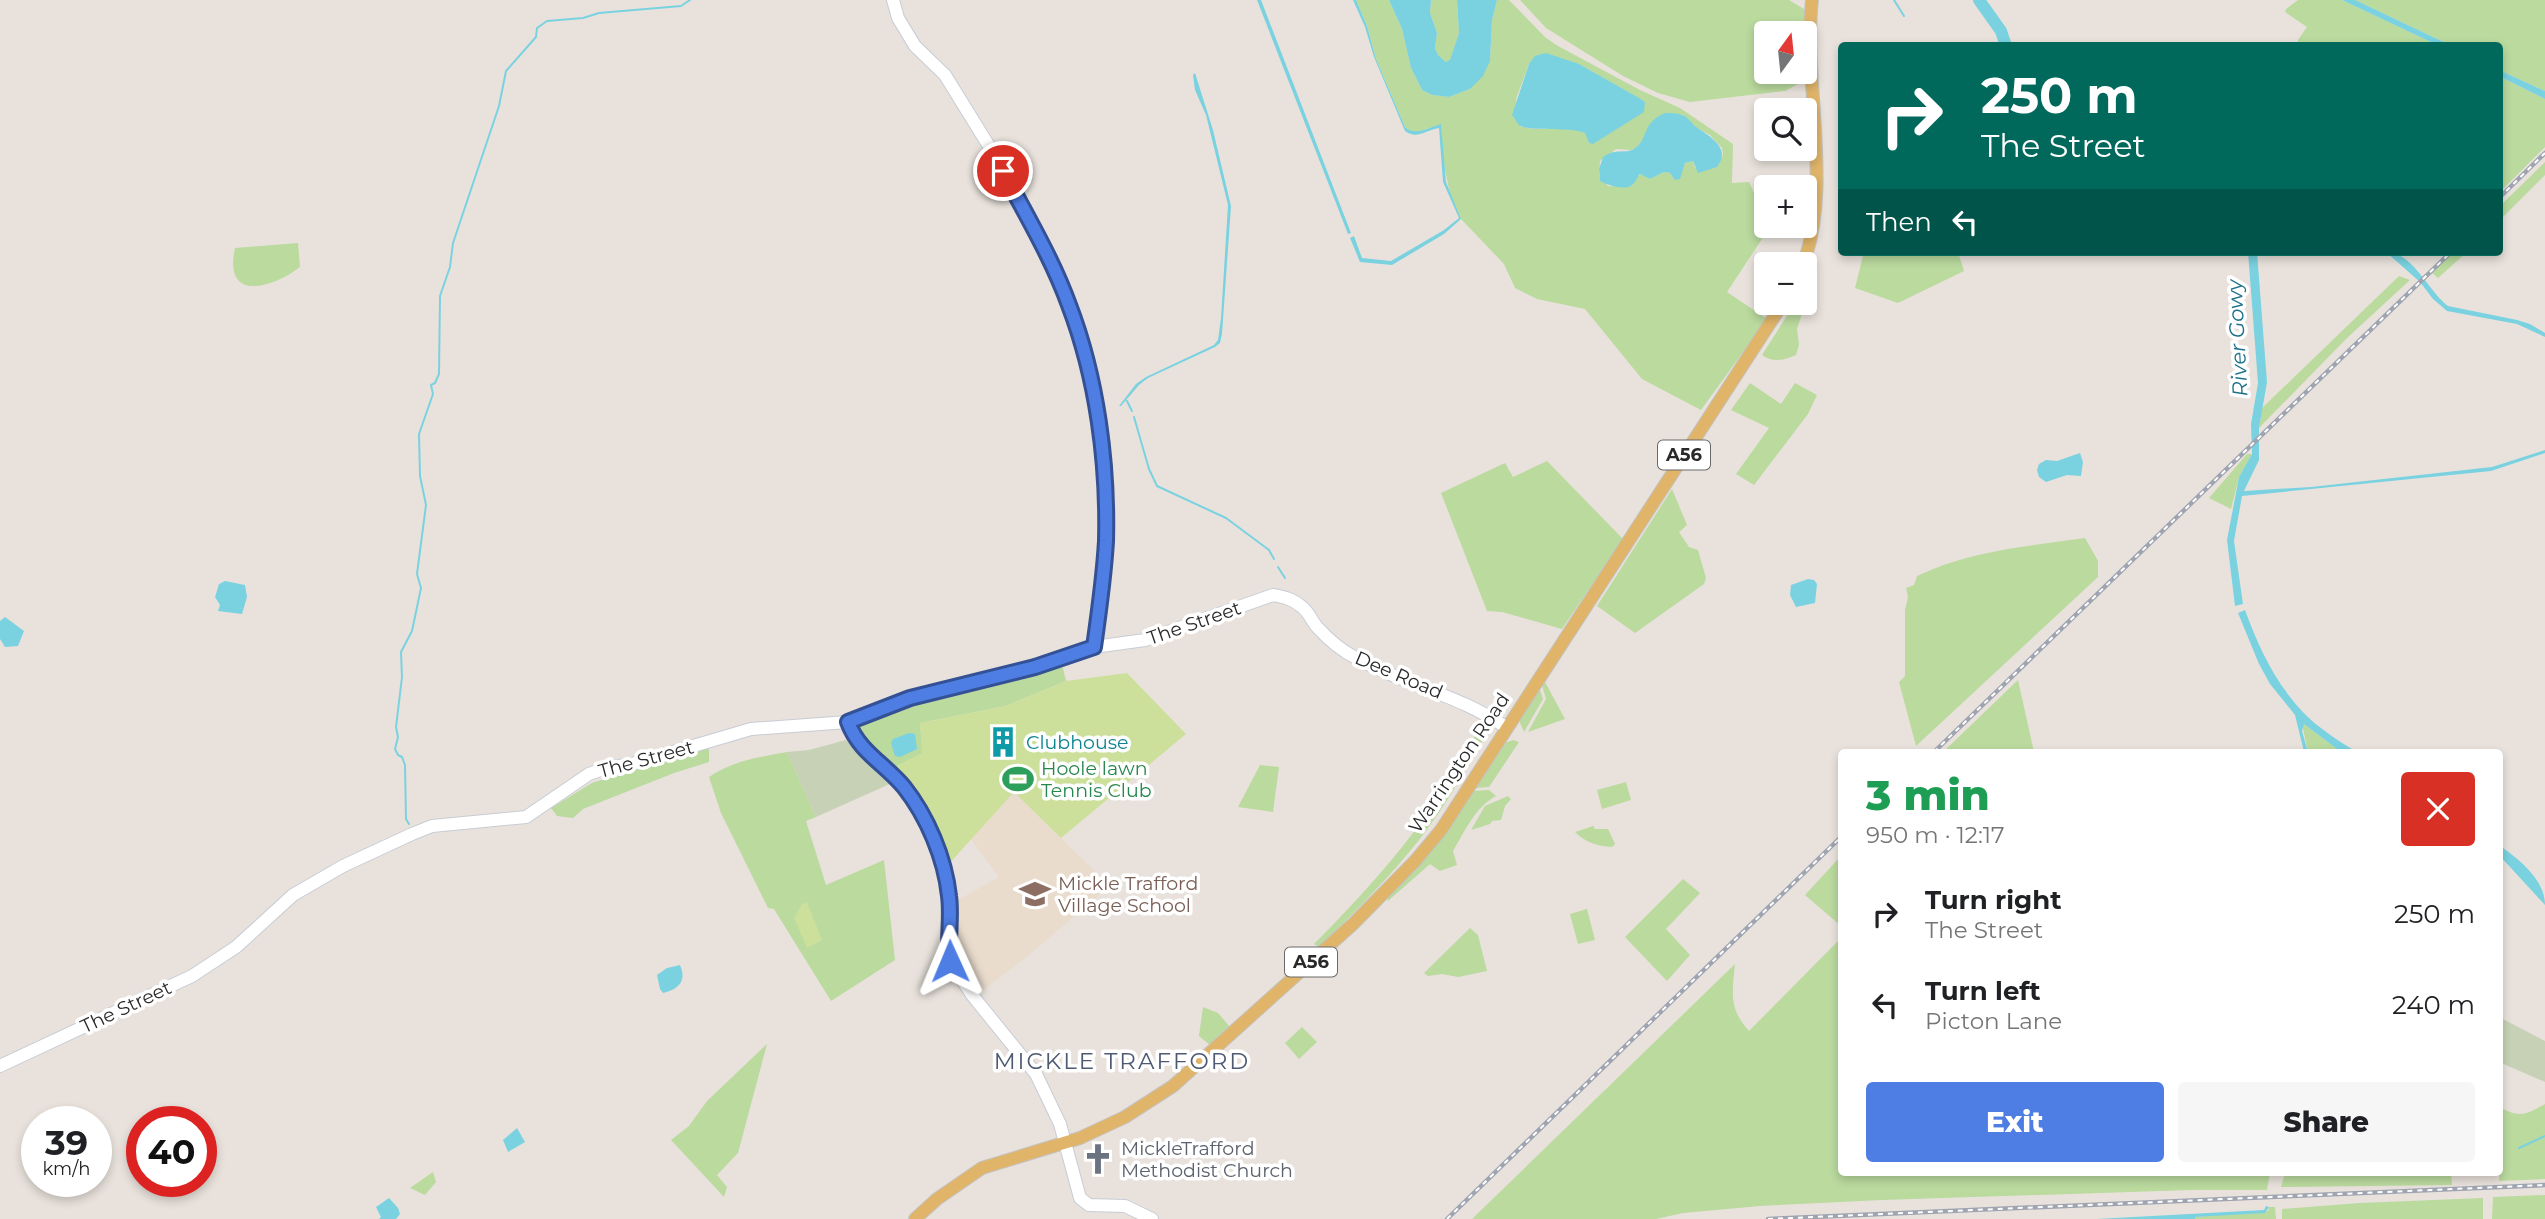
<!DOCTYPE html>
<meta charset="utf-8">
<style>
body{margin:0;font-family:Montserrat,sans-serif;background:#f6f6f6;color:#202124;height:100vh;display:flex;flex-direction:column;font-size:26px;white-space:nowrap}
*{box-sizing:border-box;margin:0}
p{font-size:23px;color:#757577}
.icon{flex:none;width:38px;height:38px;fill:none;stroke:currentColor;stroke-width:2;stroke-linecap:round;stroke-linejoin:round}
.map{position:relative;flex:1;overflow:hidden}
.details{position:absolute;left:1838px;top:749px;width:665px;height:427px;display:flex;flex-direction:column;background:#fff;border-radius:7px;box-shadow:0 4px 10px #0003}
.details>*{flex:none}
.guide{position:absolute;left:1838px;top:42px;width:665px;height:214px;border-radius:7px;box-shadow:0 4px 10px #0003;background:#00695c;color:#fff;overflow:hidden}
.needle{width:46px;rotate:15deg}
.buttons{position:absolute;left:1754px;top:21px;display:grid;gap:14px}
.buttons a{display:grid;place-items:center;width:63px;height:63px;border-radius:7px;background:#fff;box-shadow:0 4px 10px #0003;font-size:35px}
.speed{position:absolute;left:21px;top:1106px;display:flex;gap:14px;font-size:35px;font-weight:700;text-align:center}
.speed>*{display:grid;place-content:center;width:91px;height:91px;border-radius:50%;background:#fff;box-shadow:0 4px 10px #0003;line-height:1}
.speed small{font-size:18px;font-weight:400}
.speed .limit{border:10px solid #d22;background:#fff;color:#111}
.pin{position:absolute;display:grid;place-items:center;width:60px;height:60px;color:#fff;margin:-30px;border:4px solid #fff;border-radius:50%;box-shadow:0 2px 7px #0007}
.me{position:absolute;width:77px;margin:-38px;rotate:359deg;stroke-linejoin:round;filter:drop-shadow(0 0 5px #0008)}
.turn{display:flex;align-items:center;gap:24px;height:147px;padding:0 28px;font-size:32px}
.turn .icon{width:91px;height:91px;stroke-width:2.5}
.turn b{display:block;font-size:49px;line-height:60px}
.then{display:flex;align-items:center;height:66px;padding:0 28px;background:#0003;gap:14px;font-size:26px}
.round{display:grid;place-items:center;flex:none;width:74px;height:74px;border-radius:7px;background:#f6f6f6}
.head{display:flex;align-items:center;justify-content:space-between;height:119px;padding:0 28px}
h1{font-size:42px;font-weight:800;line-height:52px;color:#1e9e55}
.button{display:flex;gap:14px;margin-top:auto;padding:14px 28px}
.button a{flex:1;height:80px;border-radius:7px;background:#4e7de4;color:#fff;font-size:28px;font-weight:800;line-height:80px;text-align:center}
.button a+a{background:#f6f6f6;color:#202124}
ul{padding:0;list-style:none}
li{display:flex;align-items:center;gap:21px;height:91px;padding:0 28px}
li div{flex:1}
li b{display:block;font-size:26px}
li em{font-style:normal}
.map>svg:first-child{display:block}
.education{fill:#e9dccd}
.green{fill:#bada9e;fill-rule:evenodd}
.cemetery{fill:#c6d1b5}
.pitch{fill:#cce09b}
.water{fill:#7ad2e0}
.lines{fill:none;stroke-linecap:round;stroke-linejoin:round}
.stream{stroke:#7ad2e0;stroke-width:2}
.river{stroke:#7ad2e0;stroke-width:12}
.secondary-casing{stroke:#c7ccd5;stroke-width:14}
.primary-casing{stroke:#c3c3c3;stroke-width:14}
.secondary{stroke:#fff;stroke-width:12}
.primary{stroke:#e0b56a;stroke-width:12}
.rail-casing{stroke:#9fa4b1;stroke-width:4.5}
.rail{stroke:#fff;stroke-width:2;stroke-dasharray:5;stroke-linecap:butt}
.route-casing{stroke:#335194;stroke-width:18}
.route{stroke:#4e7de4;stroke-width:12}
.labels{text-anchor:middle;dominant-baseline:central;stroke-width:7;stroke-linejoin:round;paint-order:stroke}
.shield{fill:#fff;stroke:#696969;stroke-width:2}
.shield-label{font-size:18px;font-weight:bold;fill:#292929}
.street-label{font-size:19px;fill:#292929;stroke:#fff}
.culture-label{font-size:19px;fill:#0d838f;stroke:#fff;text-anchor:start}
.leisure-label{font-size:19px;fill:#27864d;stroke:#fff;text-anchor:start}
.education-label{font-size:19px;fill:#785e54;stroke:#fff;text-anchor:start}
.worship-label{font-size:19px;fill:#5b616d;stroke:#fff;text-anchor:start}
.water-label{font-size:21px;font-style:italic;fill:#1c7189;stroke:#fff}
.quarter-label{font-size:23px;letter-spacing:2px;fill:#4e5a74;stroke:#fff}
</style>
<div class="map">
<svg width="2545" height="1219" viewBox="0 0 2545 1219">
<rect width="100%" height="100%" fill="#e9e2dc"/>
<path class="education" d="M1014 792 1110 886 1023 960 978 994 959 968 953 954 956 901 999 877 970 838Z"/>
<g class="green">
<path d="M1356 0H1389L1402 29 1411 68 1422 90 1432 95 1449 97 1470 89 1490 60 1492 20 1497 0H1509L1546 38 1558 46 1640 90 1680 108 1733 144 1732 183 1749 182 1754 193 1764 236 1727 292 1767 319 1701 410 1642 379 1585 309 1537 299 1515 288 1504 264 1461 219 1450 194 1443 160 1441 125 1416 132 1409 131 1405 127 1376 59 1367 26ZM1529 64H1579L1645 102 1589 143 1586 133C1564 124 1541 133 1520 126L1516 99ZM1665 113 1683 115 1697 128 1710 135 1722 148 1723 155 1717 167 1695 168 1693 161 1685 163 1681 173 1672 176 1670 173 1664 172 1650 179 1641 174C1624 187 1632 187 1608 186L1599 176 1600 161 1616 149 1631 150 1636 148Z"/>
<path d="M1431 0H1457L1459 33 1450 61 1446 62 1438 55 1435 48 1437 33 1430 13Z"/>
<path d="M1520 0H1789L1804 9V33H1766V72H1804V46L1806 71 1802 84H1798L1785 91 1690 102 1658 93 1623 76 1546 28Z"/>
<path d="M2298 0H2342L2437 45H2298V40L2307 27 2285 12 2286 9Z"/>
<path d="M2355 0H2545V91L2499 70V46L2450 45Z"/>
<path d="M2499 76 2545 99V147L2499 193Z"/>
<path d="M2545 162V175L2499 221V207Z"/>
<path d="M298 243 300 267C271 289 223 302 235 248Z"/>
<path d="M1864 252H1958L1964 271 1898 303 1855 288Z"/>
<path d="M2452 252H2467L2438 278 2431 272Z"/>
<path d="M2399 276 2410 280 2346 339 2259 428 2262 408Z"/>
<path d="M1804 292 1808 295 1797 329 1799 345 1796 355C1786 360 1772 363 1762 355L1795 303H1804Z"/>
<path d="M1750 383 1781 404 1795 383 1817 395 1808 414 1754 485 1736 474 1769 428 1731 410Z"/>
<path d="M2247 454H2252L2239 477 2231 509 2209 498Z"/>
<path d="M1547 461 1623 539 1562 629 1502 612 1487 611 1441 493 1505 463 1513 477Z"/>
<path d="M1672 489 1687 525 1679 532 1689 547 1698 550 1706 578 1704 584 1635 633 1597 606Z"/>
<path d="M2085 538 2098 561V577L1916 746 1899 682 1905 676V610L1908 597 1906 588 1914 585 1917 576C1969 551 2029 546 2085 538Z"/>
<path d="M1062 664 1066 681 1006 706 920 723 923 753 895 767 859 739C856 728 859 724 867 718L1016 679Z"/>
<path d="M2018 680 2034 752H1943Z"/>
<path d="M1545 682 1565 719 1528 732 1546 699 1542 685Z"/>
<path d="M1539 687 1543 699 1524 732 1520 723V718Z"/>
<path d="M2302 724H2304L2341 752H2308Z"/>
<path d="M1481 728 1483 739C1464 773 1444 808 1419 840 1389 878 1354 913 1319 947L1314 944C1356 902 1396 858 1430 810 1449 784 1461 754 1481 728Z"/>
<path d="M1513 740 1519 742 1489 787 1475 788 1502 744Z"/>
<path d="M709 746V762L674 773 583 809 573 818 557 816 551 808 592 783Z"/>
<path d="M787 752 816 817 806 821 826 885 884 860 895 960 831 1001 774 909 768 908 721 813 709 777C732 761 760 757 787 752Z"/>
<path d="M1260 765 1279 767 1273 812 1238 807Z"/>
<path d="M1626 782 1631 800 1602 809 1597 790Z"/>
<path d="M1489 790 1496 796C1475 807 1465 831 1453 851L1457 865 1440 871 1430 864 1388 901 1387 897 1473 791Z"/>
<path d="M1508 796 1511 799 1505 806 1501 820 1492 821 1490 824 1471 830 1485 806Z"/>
<path d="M1593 826 1595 829H1608L1615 844 1612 847C1597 846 1585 842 1575 832Z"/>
<path d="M1841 856V926L1805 895Z"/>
<path d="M1683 879 1700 893 1666 929 1690 955 1667 981 1625 937Z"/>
<path d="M1587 909 1595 940 1578 944 1570 914Z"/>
<path d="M1470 928 1478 935 1487 971 1458 977 1442 974 1428 976 1424 973Z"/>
<path d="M1840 939 1841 1172 2270 1173 2267 1190H2191L1882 1200 1760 1206 1683 1213 1656 1219H1472L1735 964C1732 993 1729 1009 1749 1031Z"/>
<path d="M1203 1007 1218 1013 1230 1027 1211 1046 1199 1036Z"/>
<path d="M1302 1027 1317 1042 1299 1059 1285 1043Z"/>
<path d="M767 1044 738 1153 717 1175 727 1187 724 1197 671 1140 689 1126 707 1101Z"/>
<path d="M2545 1104V1179L2499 1181V1107C2520 1118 2525 1115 2545 1104Z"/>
<path d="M433 1172 436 1182 425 1195 410 1188Z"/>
<path d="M2285 1173H2451L2452 1185 2281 1187Z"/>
<path d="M2545 1195V1219H2492L2493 1197Z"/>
<path d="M2483 1198V1219H2282V1209L2359 1203Z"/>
<path d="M2269 1207H2275L2276 1219H2195V1217L2268 1211Z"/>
</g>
<g class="cemetery">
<path d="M846 740 872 761 892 783 816 817 787 752 809 750Z"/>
<path d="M2499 1017 2545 1041V1082L2499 1062Z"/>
</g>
<g class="pitch">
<path d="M1127 673 1186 734 1061 838 1014 792 947 866 919 797 895 767 922 753 920 723 1006 706 1066 681Z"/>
<path d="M807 902 822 940 807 948 794 918 802 904Z"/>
</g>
<g class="water">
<path d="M1257 0H1261L1351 233 1348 234Z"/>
<path d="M1353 0H1356L1367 26 1376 59 1405 127C1414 137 1430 127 1441 124L1446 182 1461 219 1444 234 1392 265 1360 262 1350 238 1354 236 1362 258 1391 261 1444 230 1459 218 1443 182 1439 128C1426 130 1417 140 1405 131L1374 57 1365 27Z"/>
<path d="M1389 0H1431L1430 13 1437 33 1435 48 1438 55 1446 62 1450 60 1459 33 1457 0H1497L1492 20 1490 61 1483 76 1470 89 1449 97 1432 95 1422 90 1411 68 1402 29Z"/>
<path d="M2342 0H2355L2450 45H2437Z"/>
<path d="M1546 53 1579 64 1639 98 1645 102 1644 112 1593 144 1589 143 1585 133C1568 126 1527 132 1519 125 1516 122 1515 118 1512 115L1529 64 1535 56Z"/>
<path d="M2499 70 2545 91V99L2499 76Z"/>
<path d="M1195 73 1213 130 1231 206 1222 334 1220 343 1215 347 1148 378 1139 385 1121 406H1119L1136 384 1146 377 1214 345 1218 340 1221 318 1228 205 1206 115 1195 90 1193 75Z"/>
<path d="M1665 113C1670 113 1677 113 1682 115 1689 117 1692 125 1699 129 1713 138 1731 150 1717 167L1698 173 1693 161 1685 163 1680 179 1675 180 1670 173 1664 172 1650 179 1640 174C1637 177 1636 182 1632 185 1625 191 1607 185 1600 181L1599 169 1603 157C1617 147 1626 155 1635 148 1649 139 1641 123 1665 113Z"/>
<path d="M2248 252H2257L2267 382 2259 428V460L2244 491 2311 487 2492 467 2545 450V453L2491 471 2242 496 2234 541 2243 604 2235 606 2227 540 2239 477 2252 454 2251 424 2258 383Z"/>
<path d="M2386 252C2413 252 2429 292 2448 306L2517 320 2530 324 2545 333V337L2517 324 2447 311 2433 299 2420 282Z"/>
<path d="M2080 453 2083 462 2081 476 2067 475 2046 482 2039 477 2037 470 2039 464 2046 460 2057 461Z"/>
<path d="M1808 579 1814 580 1817 584 1815 603 1796 607 1790 595 1791 585Z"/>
<path d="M225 581 245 585 247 597 242 614 218 611 220 605 215 597 219 584Z"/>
<path d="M2245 610C2261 654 2283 699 2321 728 2332 737 2345 745 2357 752H2341L2304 724 2302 731 2308 752H2304L2295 715 2270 684 2259 664 2238 613Z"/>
<path d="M5 617 24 631 18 646 5 647 0 639V621Z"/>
<path d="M909 733 915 734 917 749 900 757 895 756 891 743 893 739Z"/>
<path d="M2499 845C2519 859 2545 880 2545 905L2499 855Z"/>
<path d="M680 965C687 981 679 989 663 993L660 989 657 975 667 968Z"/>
<path d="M517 1128 525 1142 508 1152 503 1140Z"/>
<path d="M389 1198 398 1208 400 1214 396 1219H379L381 1217 376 1207Z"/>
<path d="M2266 1206 2269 1207 2265 1213 2195 1217V1219H2096L2264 1210Z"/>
</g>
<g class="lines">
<g class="stream">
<path d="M1894 0 1904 16"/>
<path d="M1127 401 1132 411"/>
<path d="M1134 417 1149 469 1157 486 1226 518 1269 550 1274 559"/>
<path d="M1278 567 1285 578"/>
<path d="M409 824 406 819 405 765 402 757 398 755 395 749 398 737 396 727 402 677 401 652 412 631 421 588 417 574 426 505 420 476 419 434 433 394 431 385 435 383 439 374 440 296 450 267 453 243 499 106 506 71 536 37 537 28 547 21 583 18 599 13 681 6 690 0"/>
<path d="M2519 1148 2545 1136"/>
</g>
<path class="river" d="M1979 0 2001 31 2006 46"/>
<defs>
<g id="secondary">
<path d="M893 0 898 18 915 46 945 75 992 151 1035 231 1069 305 1092 384 1104 468 1106 539 1103 581 1094 647"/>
<path d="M848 722 855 740 894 776 916 803 935 843 944 869 949 896 950 961 972 995 1036 1074 1060 1124 1080 1198 1089 1205 1125 1206 1152 1219"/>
<path d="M0 1066 192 976 236 947 293 895 343 866 412 834 432 826 526 817 589 774 606 768 632 764 751 729 848 722 910 698 1035 667 1094 647 1145 640 1273 595C1284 597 1293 599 1302 607 1309 612 1312 622 1318 628 1329 640 1342 651 1356 658 1405 685 1460 695 1507 728"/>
</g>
<g id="primary">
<path d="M1803 264C1833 188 1803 82 1812 0"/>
<path d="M915 1219 937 1199 982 1168 1080 1138 1125 1117 1173 1086 1353 924 1415 861 1441 830 1783 303"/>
</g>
</defs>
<use href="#secondary" class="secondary-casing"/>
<use href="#primary" class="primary-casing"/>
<use href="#secondary" class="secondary"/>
<use href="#primary" class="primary"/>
<defs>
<g id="rail">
<path d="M2499 198 2545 153"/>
<path d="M1934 752 2451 252"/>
<path d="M1447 1219 1841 837"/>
<path d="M1768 1219 2545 1185"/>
</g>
</defs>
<use href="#rail" class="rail-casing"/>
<use href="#rail" class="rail"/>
</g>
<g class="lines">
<defs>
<path id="route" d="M950 961C947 939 952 918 949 896 945 858 927 816 904 787 884 763 859 752 848 722L910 698 1035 667 1094 647C1099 612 1104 577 1106 541 1108 463 1097 378 1069 305 1052 258 1026 215 1003 171"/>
</defs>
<use href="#route" class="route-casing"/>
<use href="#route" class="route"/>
</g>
<defs>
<symbol id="building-bare" viewBox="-9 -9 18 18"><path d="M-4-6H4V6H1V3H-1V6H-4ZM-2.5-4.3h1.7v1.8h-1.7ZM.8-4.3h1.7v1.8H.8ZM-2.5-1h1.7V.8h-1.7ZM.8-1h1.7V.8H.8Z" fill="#0f9aa8" stroke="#fff" stroke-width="2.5" paint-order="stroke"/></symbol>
<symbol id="stadium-bare" viewBox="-9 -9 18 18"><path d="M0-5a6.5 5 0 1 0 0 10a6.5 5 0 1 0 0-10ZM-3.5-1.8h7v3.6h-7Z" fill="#2e9e5b" stroke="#fff" stroke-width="2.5" paint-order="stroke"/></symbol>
<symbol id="school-bare" viewBox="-9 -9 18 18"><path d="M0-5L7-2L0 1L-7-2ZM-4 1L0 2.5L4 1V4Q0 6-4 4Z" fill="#8d6e63" stroke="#fff" stroke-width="2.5" paint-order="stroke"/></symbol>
<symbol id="church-bare" viewBox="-9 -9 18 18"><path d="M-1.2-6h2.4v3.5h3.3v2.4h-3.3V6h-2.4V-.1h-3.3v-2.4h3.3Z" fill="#6b7280" stroke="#fff" stroke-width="2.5" paint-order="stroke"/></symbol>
</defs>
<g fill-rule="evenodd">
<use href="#building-bare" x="981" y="720" width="44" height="44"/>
<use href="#stadium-bare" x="996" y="757" width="44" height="44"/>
<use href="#school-bare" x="1013" y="872" width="44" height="44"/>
<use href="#church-bare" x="1076" y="1137" width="44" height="44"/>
</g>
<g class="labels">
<g class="shield">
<rect x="1658" y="440.5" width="52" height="29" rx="5"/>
<rect x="1285" y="947.5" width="52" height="29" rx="5"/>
</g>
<g class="shield-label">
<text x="1684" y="455">A56</text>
<text x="1311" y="962">A56</text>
</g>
<g class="street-label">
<text transform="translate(1194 623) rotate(-19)">The Street</text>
<text transform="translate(1399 675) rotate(23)">Dee Road</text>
<text transform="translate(646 759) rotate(-15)">The Street</text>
<text transform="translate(1459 763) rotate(-56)">Warrington Road</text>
<text transform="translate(126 1007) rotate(-25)">The Street</text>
</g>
<g class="culture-label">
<text x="1026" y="742">Clubhouse</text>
</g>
<g class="leisure-label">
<text x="1041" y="768">Hoole lawn<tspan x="1041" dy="22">Tennis Club</tspan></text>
</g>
<g class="education-label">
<text x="1058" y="883">Mickle Trafford<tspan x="1058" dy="22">Village School</tspan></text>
</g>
<g class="worship-label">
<text x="1121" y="1148">MickleTrafford<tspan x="1121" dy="22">Methodist Church</tspan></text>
</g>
<g class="water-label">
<text transform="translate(2237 338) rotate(-93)">River Gowy</text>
</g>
<g class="quarter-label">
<text x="1122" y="1061">MICKLE TRAFFORD</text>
</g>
</g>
</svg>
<div class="buttons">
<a><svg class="needle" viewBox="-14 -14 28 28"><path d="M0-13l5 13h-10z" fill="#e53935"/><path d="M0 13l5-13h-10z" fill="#757577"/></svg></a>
<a><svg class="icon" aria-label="search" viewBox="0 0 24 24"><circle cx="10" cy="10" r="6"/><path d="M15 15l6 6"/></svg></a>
<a>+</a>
<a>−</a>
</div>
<div class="speed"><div>39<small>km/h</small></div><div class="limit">40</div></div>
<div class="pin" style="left:1003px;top:171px;background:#d93025"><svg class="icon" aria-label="arrive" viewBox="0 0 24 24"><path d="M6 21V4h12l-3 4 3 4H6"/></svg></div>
<svg class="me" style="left:950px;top:961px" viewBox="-20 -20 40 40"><path d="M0-17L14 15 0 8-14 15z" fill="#4e7de4" stroke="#fff" stroke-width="4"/></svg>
<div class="guide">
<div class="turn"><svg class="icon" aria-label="right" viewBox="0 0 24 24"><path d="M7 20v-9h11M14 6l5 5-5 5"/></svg><div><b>250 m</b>The Street</div></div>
<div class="then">Then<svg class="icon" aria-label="left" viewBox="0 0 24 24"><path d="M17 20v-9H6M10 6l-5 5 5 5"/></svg></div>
</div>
<section class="details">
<div class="head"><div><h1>3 min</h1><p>950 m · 12:17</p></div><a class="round" style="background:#d93025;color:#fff"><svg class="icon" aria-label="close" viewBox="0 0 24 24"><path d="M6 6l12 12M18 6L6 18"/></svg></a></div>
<ul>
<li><svg class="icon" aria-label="right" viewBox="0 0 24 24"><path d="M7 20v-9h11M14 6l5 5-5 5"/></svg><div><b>Turn right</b><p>The Street</p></div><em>250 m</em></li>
<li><svg class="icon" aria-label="left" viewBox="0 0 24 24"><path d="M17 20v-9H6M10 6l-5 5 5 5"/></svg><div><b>Turn left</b><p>Picton Lane</p></div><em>240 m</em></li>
</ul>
<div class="button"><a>Exit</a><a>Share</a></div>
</section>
</div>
